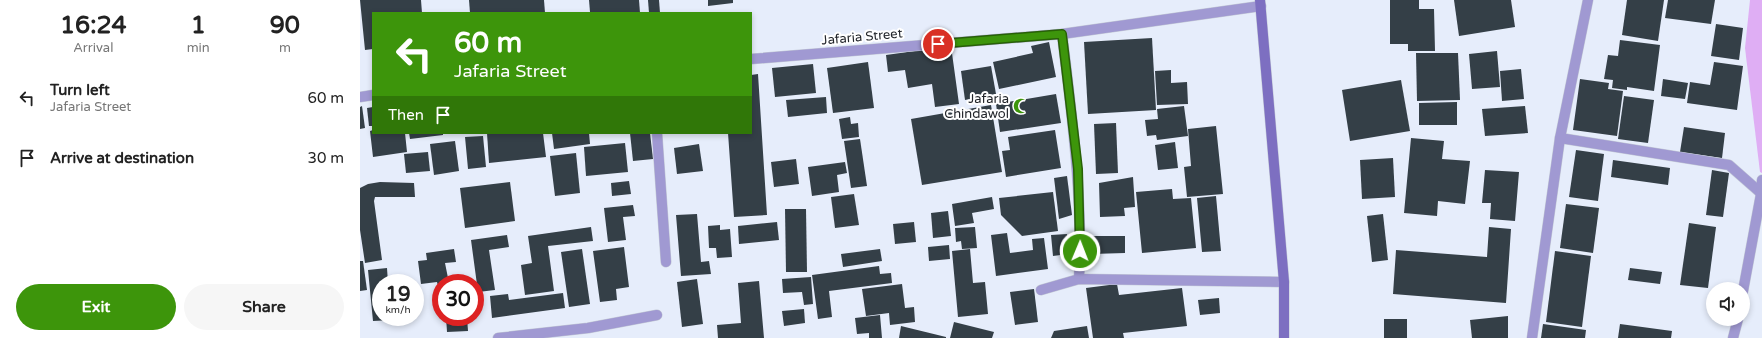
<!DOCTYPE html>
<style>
body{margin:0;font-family:"Varela Round",sans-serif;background:#f6f6f6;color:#222;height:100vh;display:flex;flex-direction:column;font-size:15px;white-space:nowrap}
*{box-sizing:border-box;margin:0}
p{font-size:13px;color:#767676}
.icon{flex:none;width:22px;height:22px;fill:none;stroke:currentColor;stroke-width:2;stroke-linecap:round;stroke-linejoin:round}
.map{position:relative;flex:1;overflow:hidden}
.sheet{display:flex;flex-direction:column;background:#fff;width:360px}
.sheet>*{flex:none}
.guide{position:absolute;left:12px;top:12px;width:380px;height:122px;border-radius:0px;box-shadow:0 2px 6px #0003;background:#3d950b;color:#fff;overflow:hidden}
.buttons{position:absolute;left:1346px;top:282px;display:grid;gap:8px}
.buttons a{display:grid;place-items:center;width:44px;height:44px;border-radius:50%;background:#fff;box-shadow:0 2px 6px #0003;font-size:20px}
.speed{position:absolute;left:12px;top:274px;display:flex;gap:8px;font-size:20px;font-weight:700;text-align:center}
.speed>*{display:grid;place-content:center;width:52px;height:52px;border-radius:50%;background:#fff;box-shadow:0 2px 6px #0003;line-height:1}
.speed small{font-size:10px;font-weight:400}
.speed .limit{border:6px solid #d22;background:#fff;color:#111}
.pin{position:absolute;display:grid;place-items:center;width:34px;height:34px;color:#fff;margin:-17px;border:2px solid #fff;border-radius:50%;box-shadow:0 1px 4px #0007}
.me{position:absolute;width:44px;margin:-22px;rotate:1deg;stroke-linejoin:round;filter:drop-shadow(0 0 3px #0008)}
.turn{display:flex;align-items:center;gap:14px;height:84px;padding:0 16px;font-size:18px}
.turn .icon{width:52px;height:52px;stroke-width:2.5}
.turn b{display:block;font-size:28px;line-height:34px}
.then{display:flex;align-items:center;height:38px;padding:0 16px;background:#0003;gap:8px;font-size:15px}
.eta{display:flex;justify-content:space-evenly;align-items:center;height:68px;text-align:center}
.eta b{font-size:24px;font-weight:800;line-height:28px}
.cta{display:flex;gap:8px;margin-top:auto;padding:8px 16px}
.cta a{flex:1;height:46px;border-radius:24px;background:#3d950b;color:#fff;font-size:16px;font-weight:800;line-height:46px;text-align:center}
.cta a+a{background:#f6f6f6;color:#222}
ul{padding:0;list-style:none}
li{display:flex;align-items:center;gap:12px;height:60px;padding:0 16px}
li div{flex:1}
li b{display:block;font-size:15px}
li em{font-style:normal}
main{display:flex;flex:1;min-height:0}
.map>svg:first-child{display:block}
.green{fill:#dfaef4}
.building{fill:#343f47}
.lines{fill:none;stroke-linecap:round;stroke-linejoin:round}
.lane-casing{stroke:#c3c9d5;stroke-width:11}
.street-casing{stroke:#c3c9d5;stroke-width:11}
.secondary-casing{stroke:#c3c9d5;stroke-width:11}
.lane{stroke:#a099d2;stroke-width:10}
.street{stroke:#a099d2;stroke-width:10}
.secondary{stroke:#7d6fc1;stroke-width:10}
.route-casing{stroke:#286107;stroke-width:10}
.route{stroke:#3d950b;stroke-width:7}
.labels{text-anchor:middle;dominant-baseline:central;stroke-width:4;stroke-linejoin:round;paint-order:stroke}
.street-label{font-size:13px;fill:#22252a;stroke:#fff}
.poi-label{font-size:13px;fill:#22252a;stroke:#fff;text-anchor:end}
</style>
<main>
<section class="sheet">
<div class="eta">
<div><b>16:24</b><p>Arrival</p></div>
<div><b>1</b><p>min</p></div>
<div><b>90</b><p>m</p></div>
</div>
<ul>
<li><svg class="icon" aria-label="left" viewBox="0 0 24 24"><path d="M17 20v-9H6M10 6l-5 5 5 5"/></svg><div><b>Turn left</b><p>Jafaria Street</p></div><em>60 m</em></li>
<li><svg class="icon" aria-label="arrive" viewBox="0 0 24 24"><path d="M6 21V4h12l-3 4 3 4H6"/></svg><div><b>Arrive at destination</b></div><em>30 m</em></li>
</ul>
<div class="cta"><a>Exit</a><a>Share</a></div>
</section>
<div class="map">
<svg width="1402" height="338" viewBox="0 0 1402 338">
<rect width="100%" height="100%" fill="#e6edfb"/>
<path class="green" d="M1390 0H1402V173L1400 172 1385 48Z"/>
<g class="building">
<path d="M0 0H61L62 13H13V49L5 50Z"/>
<path d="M109 0H184L185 13H110Z"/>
<path d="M229 0H279L280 13 230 12Z"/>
<path d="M288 0H299L300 13H289Z"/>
<path d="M348 0H373V3L348 6Z"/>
<path d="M1030 0H1059V9H1074L1075 51H1048V44H1030Z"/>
<path d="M1094 0H1151L1155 27 1099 36Z"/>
<path d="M1267 0H1304L1298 41 1262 35Z"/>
<path d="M1308 0H1355L1351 24 1305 18Z"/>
<path d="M1356 24 1383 28 1379 60 1351 56Z"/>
<path d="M792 38 796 110 728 114 724 42Z"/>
<path d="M1260 40 1300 45 1294 91 1267 87V90L1252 88 1253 80 1244 79 1248 55 1258 56Z"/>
<path d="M689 42 696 77 639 89 633 62 673 53 671 46Z"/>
<path d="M591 46 599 104 575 107 572 84 548 88 545 70 528 72 526 55Z"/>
<path d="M1137 51 1140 87 1112 89 1109 54Z"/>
<path d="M1056 53H1098L1100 100 1057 101Z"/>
<path d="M508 62 514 108 473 113 467 68Z"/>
<path d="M1354 62 1383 66 1377 110 1327 103 1330 82 1350 85Z"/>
<path d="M453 64 456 93 415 97 412 68Z"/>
<path d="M631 66 636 94 605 100 601 71Z"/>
<path d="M1161 69 1164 99 1142 101 1140 71Z"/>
<path d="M811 70V83L827 82 828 104 797 105 795 71Z"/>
<path d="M398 74 407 215 374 217 368 133H391V75Z"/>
<path d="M1220 79 1249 83 1248 89 1263 91 1257 136 1213 130Z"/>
<path d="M1303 79 1328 83 1325 99 1301 96Z"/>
<path d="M1041 80 1050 131 990 141 982 90Z"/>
<path d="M696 94 701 123 640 132 636 104Z"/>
<path d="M1264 96 1294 100 1288 143 1258 139Z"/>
<path d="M466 97 467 113 428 117 426 100Z"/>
<path d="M1097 102V125H1059V103Z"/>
<path d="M631 105 642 172 562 185 551 119Z"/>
<path d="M2 106 5 128 0 129V107Z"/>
<path d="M824 106 828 136 797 140 796 135 787 136 785 120 798 119 797 109Z"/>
<path d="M1165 106 1168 133 1125 136 1122 109Z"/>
<path d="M13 107V126H9L7 108Z"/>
<path d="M490 117 491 124 498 123 499 137 482 139 479 119Z"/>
<path d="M756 123 758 173 736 174 734 124Z"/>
<path d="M856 126 863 194 827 197 824 167 831 166 828 129Z"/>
<path d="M1324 127 1365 133 1362 158 1320 152Z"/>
<path d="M13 130V133H45L47 152 13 157 10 131Z"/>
<path d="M695 130 701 168 646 177 642 151 650 150 648 137Z"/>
<path d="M49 133H83V135L50 139Z"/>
<path d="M127 133H183L186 157 129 163Z"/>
<path d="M192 133H229L230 144 194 149Z"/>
<path d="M270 133H290L293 159 273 161Z"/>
<path d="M123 136 126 167 108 169 105 137Z"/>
<path d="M1051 138 1084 141 1082 159 1110 161 1105 204 1078 201 1077 216 1044 213Z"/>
<path d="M500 139 507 186 491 188 484 141Z"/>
<path d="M95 141 99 171 74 175 70 144Z"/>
<path d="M815 142 818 168 798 170 795 145Z"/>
<path d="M265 143 268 172 226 176 224 147Z"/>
<path d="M339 144 343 171 317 174 314 148Z"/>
<path d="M1216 150 1244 154 1238 201 1209 197Z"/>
<path d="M68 152 70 171 46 173 44 154Z"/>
<path d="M216 153 220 193 195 196 190 156Z"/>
<path d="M1033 158 1035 197 1002 199 1000 160Z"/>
<path d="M436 159 439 184 414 187 411 162Z"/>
<path d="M1253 160 1310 168 1308 185 1251 177Z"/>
<path d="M485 162 487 173 477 175 479 192 452 196 448 167Z"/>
<path d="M1125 170 1159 172 1155 221 1130 219 1131 203H1122Z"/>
<path d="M1352 170 1369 173 1363 217 1346 215Z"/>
<path d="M707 176 712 215 699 219 694 178Z"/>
<path d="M773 177 775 207 764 208 765 216 740 217 739 183Z"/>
<path d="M269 181 271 194 252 196 251 183Z"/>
<path d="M20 182 54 183 55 197H15L14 201 22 260 5 263 0 230V188L8 184Z"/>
<path d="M150 182 155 221 105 228 100 188Z"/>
<path d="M812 189 813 199 831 198 836 248 782 253 776 192Z"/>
<path d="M693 192 698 231 662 236 641 215 639 198Z"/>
<path d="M494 194 499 225 475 228 471 197Z"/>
<path d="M856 196 861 251 842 252 837 198Z"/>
<path d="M632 197 634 209 612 213 614 223 595 226 592 204Z"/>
<path d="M1206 204 1239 208 1233 253 1200 248Z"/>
<path d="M273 205 275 216 263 217 266 240 248 242 244 208Z"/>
<path d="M425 209H446L447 272H426Z"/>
<path d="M588 211 591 236 573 238 571 213Z"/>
<path d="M337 214 341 262 349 261 351 274 321 276 316 215Z"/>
<path d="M1023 214 1028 260 1012 262 1007 216Z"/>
<path d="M417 222 419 240 379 244 378 226Z"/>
<path d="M554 222 556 242 535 244 533 224Z"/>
<path d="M1329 223 1356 227 1348 288 1320 285Z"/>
<path d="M360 225V230L370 229 372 257 357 258 356 248H349L348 226Z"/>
<path d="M231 227 233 241 188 246 194 291 165 295 161 265 172 263 168 236Z"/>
<path d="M615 227 617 248 602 249 601 241 596 242 595 228Z"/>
<path d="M1129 227 1151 229 1146 303 1033 294 1036 250 1127 257Z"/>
<path d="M647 233 650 253 673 250 672 239 684 238 688 269 636 276 631 235Z"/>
<path d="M707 234 708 254 693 256 691 235Z"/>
<path d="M147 235 149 247 129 250 135 290 118 292 111 240Z"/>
<path d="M732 236H765V253L732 254Z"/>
<path d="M589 245 590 259 569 261 568 247Z"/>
<path d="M264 247 269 287 256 289 257 300 240 302 233 251Z"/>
<path d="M94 249 96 262 85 263 89 283H81V289L79 290 77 282 61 284 58 261 67 260 66 253Z"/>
<path d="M222 249 230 304 209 307 201 252Z"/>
<path d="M520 249 522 261 483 267 481 254Z"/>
<path d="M610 249 613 283 625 282 628 314 598 317 592 251Z"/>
<path d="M1195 251 1231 256 1222 327 1186 322Z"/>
<path d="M0 261H3L7 290 0 291Z"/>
<path d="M519 266 520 274 531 273 532 283 469 291 472 317 458 319 452 275Z"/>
<path d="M27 268 28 283H21V317H31L32 320 13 321 8 270Z"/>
<path d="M1270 268 1302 272 1300 284 1268 280Z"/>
<path d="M451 277 453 304 444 305 442 292 423 293 422 279Z"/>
<path d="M337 279 343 324 322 327 317 282Z"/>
<path d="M399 281 404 338H358L357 325 381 323 378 283Z"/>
<path d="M542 284 545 308 554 307 555 322 530 325 529 313 506 316 502 289Z"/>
<path d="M757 284 759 295 822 288 827 326 763 333 764 338H733L726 288Z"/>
<path d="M674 289 678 322 655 325 650 292Z"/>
<path d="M203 293 205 308 132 318 130 296 148 294 149 300Z"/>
<path d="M859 298 860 313 840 315 838 300Z"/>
<path d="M444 309 445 323 424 326 422 311Z"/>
<path d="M520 315 522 338H509V333L497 334 495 318Z"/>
<path d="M1148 316V338H1112L1110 320Z"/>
<path d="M86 317H107L108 331 87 332Z"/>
<rect x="1024" y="319" width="23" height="19"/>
<path d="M594 322 634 332 632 338H590Z"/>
<path d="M1183 324 1226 330 1225 338H1181Z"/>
<path d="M1260 324 1312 331 1311 338H1258Z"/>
<path d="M541 326 586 337V338H539Z"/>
<path d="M727 326 729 338H691L694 331Z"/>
</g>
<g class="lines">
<defs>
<path id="lane" d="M1200 138 1369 165 1402 194"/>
<g id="street">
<path d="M702 34C712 116 723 197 719 279"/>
<path d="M391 59 702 34 901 6"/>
<path d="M0 97 13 95"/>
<path d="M297 133 306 262"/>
<path d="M681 290 719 279 924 282"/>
<path d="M1383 291 1401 194 1402 180"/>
<path d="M138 338 228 328 297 315"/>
<path d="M1172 338 1200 138 1228 0"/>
<path d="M1373 338 1378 319"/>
</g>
<path id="secondary" d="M900 0 924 282V338"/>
</defs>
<use href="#lane" class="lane-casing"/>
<use href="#street" class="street-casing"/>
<use href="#secondary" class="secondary-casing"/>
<use href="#lane" class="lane"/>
<use href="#street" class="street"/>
<use href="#secondary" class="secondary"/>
</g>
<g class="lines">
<defs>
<path id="route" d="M578 44 702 34 718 169 720 251"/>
</defs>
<use href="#route" class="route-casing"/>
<use href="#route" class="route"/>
</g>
<defs>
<symbol id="mosque-bare" viewBox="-9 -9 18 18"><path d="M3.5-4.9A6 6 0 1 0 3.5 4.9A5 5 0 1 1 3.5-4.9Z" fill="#3d950b" stroke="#fff" stroke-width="2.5" paint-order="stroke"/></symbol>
</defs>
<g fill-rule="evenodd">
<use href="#mosque-bare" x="650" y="95" width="22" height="22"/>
</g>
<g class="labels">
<g class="street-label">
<text transform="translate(502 37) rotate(-5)">Jafaria Street</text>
</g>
<g class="poi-label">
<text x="649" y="99">Jafaria<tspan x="649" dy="15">Chindawol</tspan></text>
</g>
</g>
</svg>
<div class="buttons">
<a><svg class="icon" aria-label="sound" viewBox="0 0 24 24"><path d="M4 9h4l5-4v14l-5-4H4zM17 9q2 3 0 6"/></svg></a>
</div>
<div class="speed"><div>19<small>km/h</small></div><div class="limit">30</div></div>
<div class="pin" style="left:578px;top:44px;background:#d93025"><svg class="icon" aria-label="arrive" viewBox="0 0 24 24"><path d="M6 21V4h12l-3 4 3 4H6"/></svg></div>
<svg class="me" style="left:720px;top:251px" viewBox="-20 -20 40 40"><circle r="17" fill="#3d950b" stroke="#fff" stroke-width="3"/><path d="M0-11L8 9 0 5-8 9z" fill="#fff"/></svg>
<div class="guide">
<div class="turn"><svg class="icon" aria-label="left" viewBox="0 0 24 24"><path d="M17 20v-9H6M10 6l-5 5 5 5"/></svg><div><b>60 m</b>Jafaria Street</div></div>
<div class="then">Then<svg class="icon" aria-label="arrive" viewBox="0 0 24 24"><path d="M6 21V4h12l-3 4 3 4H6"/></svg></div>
</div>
</div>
</main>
